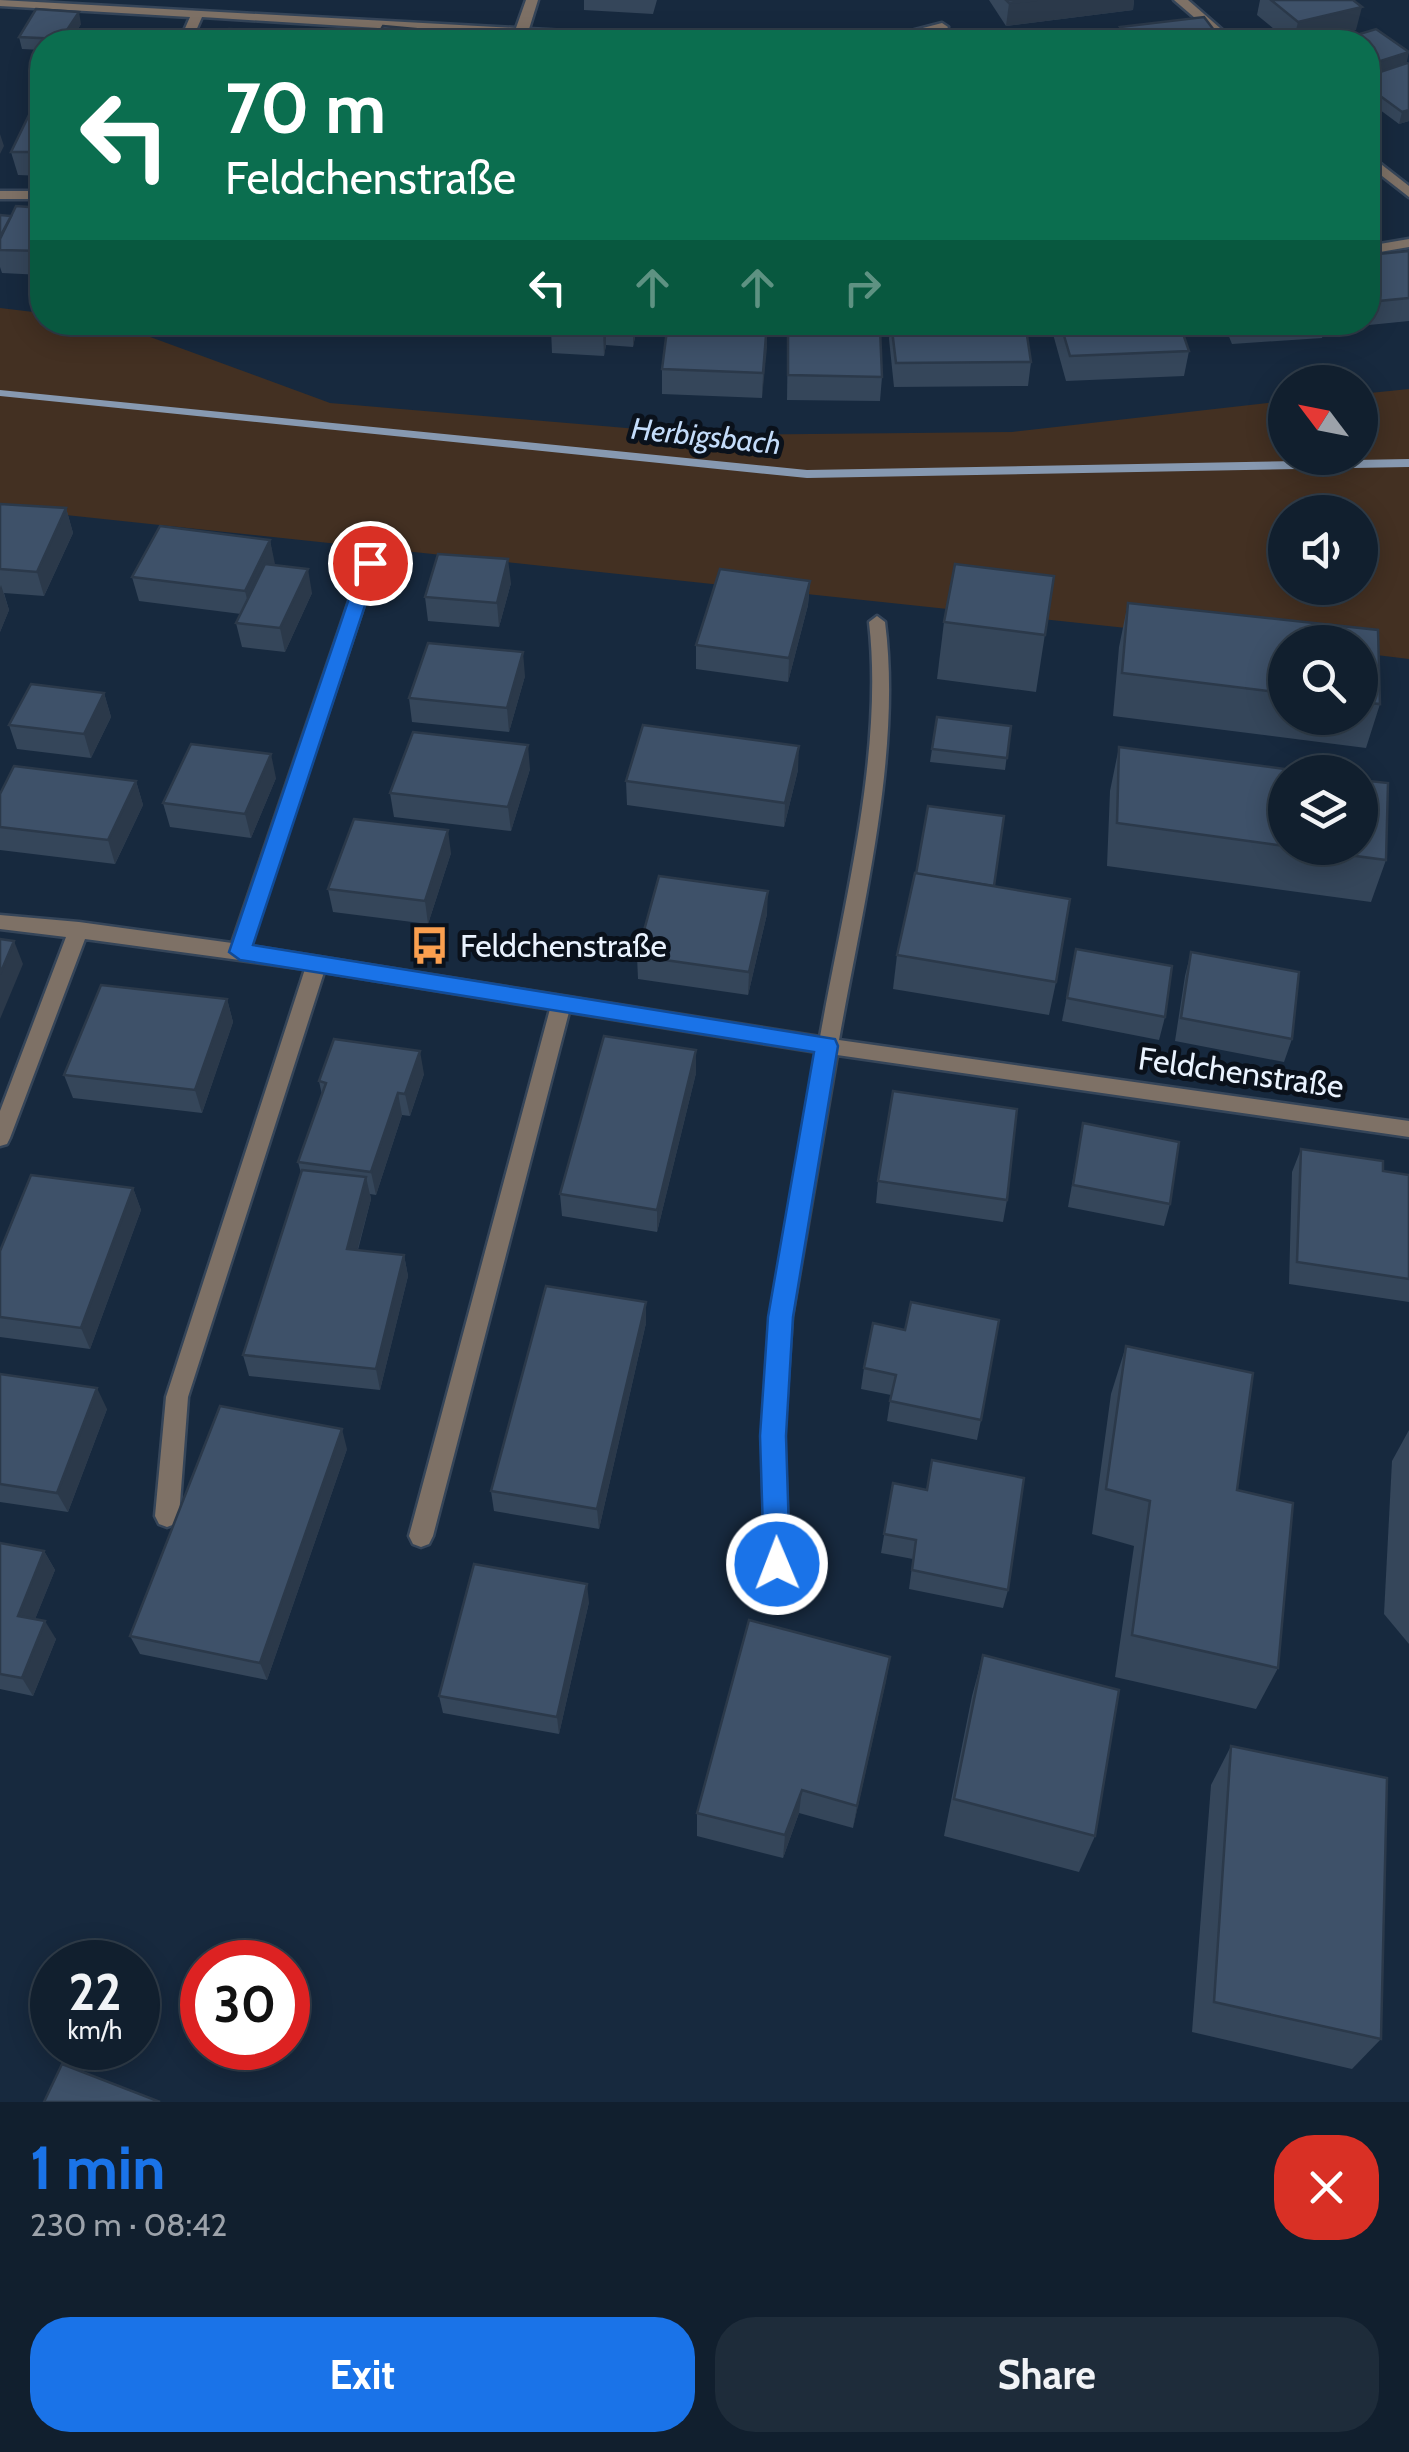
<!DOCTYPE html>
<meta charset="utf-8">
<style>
body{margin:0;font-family:Cabin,sans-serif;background:#1e2c3a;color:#f1f3f6;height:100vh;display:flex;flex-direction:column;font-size:38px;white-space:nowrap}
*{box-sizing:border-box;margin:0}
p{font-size:32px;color:#9ca2aa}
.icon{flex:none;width:55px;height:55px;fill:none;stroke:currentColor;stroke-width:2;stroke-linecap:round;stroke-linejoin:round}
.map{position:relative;height:2102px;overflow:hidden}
.side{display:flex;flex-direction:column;background:#111f2e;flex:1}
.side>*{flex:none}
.banner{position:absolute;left:30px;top:30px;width:1350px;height:305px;border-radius:40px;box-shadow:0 5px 25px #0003,0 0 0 2px #303d4a;background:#0b6e4f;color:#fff;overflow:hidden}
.needle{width:65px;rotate:302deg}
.controls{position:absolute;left:1268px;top:365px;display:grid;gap:20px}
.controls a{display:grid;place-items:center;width:110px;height:110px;border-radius:50%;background:#111f2e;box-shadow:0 5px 25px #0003,0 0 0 2px #303d4a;font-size:50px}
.speed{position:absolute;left:30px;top:1940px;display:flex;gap:20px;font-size:50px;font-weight:700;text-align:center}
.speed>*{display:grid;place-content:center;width:130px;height:130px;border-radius:50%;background:#111f2e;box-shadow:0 5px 25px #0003,0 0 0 2px #303d4a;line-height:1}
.speed small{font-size:25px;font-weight:400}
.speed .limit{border:15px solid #d22;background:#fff;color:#111}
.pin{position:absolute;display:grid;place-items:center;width:85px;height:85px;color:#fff;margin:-42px;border:5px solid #fff;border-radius:50%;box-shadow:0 2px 10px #0007}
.me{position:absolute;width:110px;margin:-55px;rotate:359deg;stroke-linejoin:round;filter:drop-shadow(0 0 8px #0008)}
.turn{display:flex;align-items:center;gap:35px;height:210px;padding:0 30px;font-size:45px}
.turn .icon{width:130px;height:130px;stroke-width:2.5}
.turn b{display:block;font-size:70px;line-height:85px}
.lanes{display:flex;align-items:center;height:95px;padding:0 30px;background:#0003;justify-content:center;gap:50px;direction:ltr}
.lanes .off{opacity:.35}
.round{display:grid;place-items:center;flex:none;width:105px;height:105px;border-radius:40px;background:#1e2c3a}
.headline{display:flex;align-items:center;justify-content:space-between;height:170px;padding:0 30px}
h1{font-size:60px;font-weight:800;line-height:75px;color:#1a73e8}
.primary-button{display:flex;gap:20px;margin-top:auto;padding:20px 30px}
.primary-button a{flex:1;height:115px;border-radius:40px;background:#1a73e8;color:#fff;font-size:40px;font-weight:800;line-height:115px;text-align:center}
.primary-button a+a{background:#1e2c3a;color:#f1f3f6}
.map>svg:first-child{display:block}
.green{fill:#433022;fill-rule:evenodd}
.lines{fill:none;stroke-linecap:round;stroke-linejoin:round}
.stream{fill:#8799b1;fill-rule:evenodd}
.street-casing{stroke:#354559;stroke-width:5}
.street{fill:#7e7166;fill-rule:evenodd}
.wall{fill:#35465a;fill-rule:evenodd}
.shaded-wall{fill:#2b394a}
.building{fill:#3e5169;stroke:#2b394a;stroke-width:2.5}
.route{fill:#1a73e8;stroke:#114b97;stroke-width:2.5}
.labels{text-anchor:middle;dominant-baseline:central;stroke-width:10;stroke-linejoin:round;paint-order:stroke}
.far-water-label{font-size:30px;font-style:italic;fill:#c4dcfa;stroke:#0a111b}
.poi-label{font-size:32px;fill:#eaf3ff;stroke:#0a111b;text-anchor:start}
.street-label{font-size:32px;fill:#eaf3ff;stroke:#0a111b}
</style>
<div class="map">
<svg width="1409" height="2102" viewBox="0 0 1409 2102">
<rect width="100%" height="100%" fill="#17293e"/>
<path class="green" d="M0 308 42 313V322L112 323 330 403 709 435 1012 432 1285 401V458H1360V394L1409 389V659L1360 653V642L1285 645 0 508ZM1285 512H1360V588H1285Z"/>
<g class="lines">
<path class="stream" d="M0 390 807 470 1409 459V467L807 478 0 396Z"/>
<defs>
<g id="street">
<path d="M0 0 516 28 526 0H538L529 29 695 38 701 42 521 37 202 17 191 42H179L190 17 0 6Z"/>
<path d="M1174 0H1188L1236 42H1223Z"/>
<path d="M942 23 948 27 946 30 890 42H869Z"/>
<path d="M1368 154 1409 186V197L1368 165Z"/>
<rect x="0" y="191" width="42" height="8"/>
<path d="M1409 239V247L1368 254V246Z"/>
<path d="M370 558 378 563 250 946 820 1037C843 907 884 753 869 622L877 616 885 622C902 753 862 909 839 1040L1409 1121V1137L837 1055 792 1317 784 1435 789 1564 785 1572 777 1575 769 1572 765 1564 762 1435 770 1317 817 1052 569 1012 433 1536 429 1544 421 1547 413 1544 409 1536 550 1009 324 972 188 1397 179 1516 175 1524 167 1527 159 1524 155 1516 166 1397 305 969 85 939 10 1138 7 1144 0 1146V1111L66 937 0 929V915L79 922 232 943 362 563Z"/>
</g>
</defs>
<use href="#street" class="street-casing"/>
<use href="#street" class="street"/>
</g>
<g class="wall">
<path d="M584 0H657L653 14 584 10Z"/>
<path d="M989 0H1134L1133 10 1006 26Z"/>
<path d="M1260 0H1353L1356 30 1304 42H1290L1257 15Z"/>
<path d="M81 24 70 42H42V50L22 49 19 37Z"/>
<path d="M1120 27 1223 42H1118Z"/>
<path d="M1368 42 1407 63 1409 121 1399 124 1368 101Z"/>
<path d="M42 74V100L38 83Z"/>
<path d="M42 115V176L18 175 11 152Z"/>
<path d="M1368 201 1375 215 1371 227H1368Z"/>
<path d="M42 208V275L2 273 0 267V215L11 216Z"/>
<path d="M1409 251V321L1359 326 1357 322H1368V255Z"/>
<path d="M370 322H467L464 330Z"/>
<path d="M638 322 633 347 606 345 604 356 552 353 551 329Z"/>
<path d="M890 322H1025L1031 362 1028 386 894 387 889 339Z"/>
<path d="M1055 322H1179L1189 351 1184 376 1066 381 1053 334Z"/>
<path d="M1223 322H1326L1322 338 1232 344Z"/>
<path d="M767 323 762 398 662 394V369Z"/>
<path d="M788 326 882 377 880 401 787 400Z"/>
<path d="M0 504 66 508 73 533 44 596 4 593 9 610 0 632Z"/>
<path d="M270 540 274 565 312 593 285 652 242 647 236 623 241 614 139 601 132 577Z"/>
<path d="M1054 576 1036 692 937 679 944 622Z"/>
<path d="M810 581 808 605 788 682 696 669V645Z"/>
<path d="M511 583 499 627 428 621 425 597Z"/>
<path d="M1128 603 1378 630 1380 704 1366 748 1113 716 1119 647ZM1285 642H1360V718H1285Z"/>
<path d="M525 676 509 732 412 722 409 698Z"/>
<path d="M104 693 111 717 91 758 17 749 9 725Z"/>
<path d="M937 717 1011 726 1005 770 930 762Z"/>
<path d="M1119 747 1285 772V848H1360L1386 860 1371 902 1107 866 1110 791Z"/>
<path d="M530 769 511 831 394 817 390 793Z"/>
<path d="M798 770 784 827 627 805 626 781Z"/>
<path d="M276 778 251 838 170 827 163 803Z"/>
<path d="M136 781 143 805 115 864 0 850V794Z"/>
<path d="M451 853 428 924 333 912 328 889Z"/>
<path d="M994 887 1056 982 1049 1015 893 989 897 955Z"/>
<path d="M767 914 748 995 638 979 637 956Z"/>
<path d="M1076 949 1165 1017 1159 1040 1062 1021Z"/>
<path d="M1191 952 1292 1039 1284 1062 1175 1041 1185 976Z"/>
<path d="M227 999 233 1022 202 1113 73 1098 64 1075Z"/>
<path d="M696 1073 657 1232 562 1216 560 1194Z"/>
<path d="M424 1074 410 1116 402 1115 376 1195 370 1194 371 1199 358 1250 404 1255 408 1276 380 1390 249 1376 243 1355 301 1173 298 1162 322 1095 319 1081Z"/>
<path d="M1083 1123 1170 1204 1164 1226 1068 1207Z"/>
<path d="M1301 1149 1383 1171 1409 1175V1302L1289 1284 1292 1172Z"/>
<path d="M878 1181 1007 1200 1003 1222 876 1203Z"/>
<path d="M133 1188 141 1210 90 1349 0 1337V1251Z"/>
<path d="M646 1323 599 1529 494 1511 491 1491Z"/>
<path d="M873 1323 981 1420 977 1440 887 1421 891 1395 861 1389 864 1368Z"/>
<path d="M1126 1346 1237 1490 1278 1668 1256 1709 1115 1677 1134 1546 1092 1534 1111 1394Z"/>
<path d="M0 1374 107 1409 68 1512 0 1502Z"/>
<path d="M1409 1430V1644L1384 1614 1392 1461Z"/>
<path d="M347 1449 267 1680 140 1654 130 1636Z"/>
<path d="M893 1483 1008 1590 1003 1608 909 1589 913 1559 881 1553Z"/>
<path d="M0 1543 44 1551 55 1570 35 1619 56 1639 33 1696 0 1689Z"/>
<path d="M589 1602 559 1734 443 1713 439 1696Z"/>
<path d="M983 1655 1095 1836 1079 1872 944 1836 972 1696Z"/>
<path d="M890 1657 853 1828 799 1813 783 1858 697 1836V1813Z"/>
<path d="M1231 1746 1381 2039 1352 2069 1192 2032 1211 1785Z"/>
</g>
<g class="shaded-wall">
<path d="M1037 0H1134L1133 10 1006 26 1009 3Z"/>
<path d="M1362 7 1356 30 1304 42H1293L1298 22Z"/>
<path d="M79 12 81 24 70 42H62L61 39Z"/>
<path d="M1409 52 1404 75 1368 87V65Z"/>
<path d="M1409 110V121L1399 124 1402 112Z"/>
<path d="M0 134 4 146 0 154Z"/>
<path d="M605 322H611L606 332V345L604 356 603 332Z"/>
<path d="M635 322H638L633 347V334Z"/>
<path d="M767 323V348L762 398 763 373Z"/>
<path d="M66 508 73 533 44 596 37 572Z"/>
<path d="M270 540 275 564 251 615 245 591Z"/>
<path d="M508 559 511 583 499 627 497 603Z"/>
<path d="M308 569 312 593 285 652 280 628Z"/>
<path d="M810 581 808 605 788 682 789 658Z"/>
<path d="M1 585 9 610 0 632V588Z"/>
<path d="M523 652 525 676 509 732 507 708Z"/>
<path d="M104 693 111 717 91 758 84 734Z"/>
<path d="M528 745 530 769 511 831 508 807Z"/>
<path d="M799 746 798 770 784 827 785 803Z"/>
<path d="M271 754 276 778 251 838 245 814Z"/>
<path d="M136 781 143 805 115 864 108 840Z"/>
<path d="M448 830 451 853 428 924 425 901Z"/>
<path d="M768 891 767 914 748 995 749 972Z"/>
<path d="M14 941 23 964 0 1019V974Z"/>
<path d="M227 999 233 1022 202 1113 195 1090Z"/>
<path d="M696 1050V1073L657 1232V1210Z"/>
<path d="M420 1051 424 1074 410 1116 405 1094Z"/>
<path d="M398 1093 402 1115 376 1195 371 1172Z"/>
<path d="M366 1177 371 1199 352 1270 347 1249Z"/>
<path d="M133 1188 141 1210 90 1349 81 1328Z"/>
<path d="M404 1255 408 1276 380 1390 376 1369Z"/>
<path d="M646 1302V1323L599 1529 597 1509Z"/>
<path d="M97 1388 107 1409 68 1512 57 1493Z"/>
<path d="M342 1429 347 1449 267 1680 260 1663Z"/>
<path d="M44 1551 55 1570 29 1634 18 1616Z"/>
<path d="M587 1584 589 1602 559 1734 557 1717Z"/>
<path d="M45 1621 56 1639 33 1696 22 1678Z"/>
<path d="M890 1657 886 1682 853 1828 857 1806Z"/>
<path d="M802 1790 799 1813 783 1858 785 1835Z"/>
</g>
<g class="building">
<path d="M1006 0H1037L1009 3Z"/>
<path d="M1271 0H1353L1362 7 1298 22Z"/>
<path d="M36 9 79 12 61 39 19 37Z"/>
<path d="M1204 17 1223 42H1130L1120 27Z"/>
<path d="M383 26 491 36 488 42H374Z"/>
<path d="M229 29 291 32 285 42H222Z"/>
<path d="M1376 29 1409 52 1368 65V42H1333Z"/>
<path d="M1102 33 1107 42H1008L1007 40Z"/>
<path d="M568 40 606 42H567Z"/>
<path d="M1407 63 1409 64V110L1402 112 1368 87V76Z"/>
<path d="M29 115H42V152H11Z"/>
<path d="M1368 201 1375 215H1368Z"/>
<path d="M16 206 42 208V251L0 250V239Z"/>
<path d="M0 215 11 216 0 237Z"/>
<path d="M1409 251V298L1368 302V255Z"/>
<path d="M552 322H605L603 332 551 329Z"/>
<path d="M608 322H635L633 334 606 332Z"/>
<path d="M668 322 767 323 763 373 662 369Z"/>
<path d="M891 322H1025L1031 362 896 363Z"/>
<path d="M1060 322H1179L1189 351 1070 356Z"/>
<path d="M788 326 880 328 882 377 788 375Z"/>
<path d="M0 504 66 508 37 572 0 569Z"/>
<path d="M160 526 270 540 245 591 132 577Z"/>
<path d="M438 554 508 559 497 603 425 597Z"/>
<path d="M265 564 308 569 280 628 236 623Z"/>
<path d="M955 564 1054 576 1045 635 944 622Z"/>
<path d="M720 569 810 581 789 658 696 645Z"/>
<path d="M1128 603 1378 630 1380 704 1360 702V642H1285V693L1122 673Z"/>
<path d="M428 643 523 652 507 708 409 698Z"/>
<path d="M31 684 104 693 84 734 9 725Z"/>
<path d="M937 717 1011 726 1007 758 932 749Z"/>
<path d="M643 725 799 746 785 803 626 781Z"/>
<path d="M413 732 528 745 508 807 390 793Z"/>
<path d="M191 744 271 754 245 814 163 803Z"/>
<path d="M1119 747 1307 772H1285V846L1117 823Z"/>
<path d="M14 766 136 781 108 840 0 827V794Z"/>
<path d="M1360 780 1388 783 1386 860 1296 848H1360Z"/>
<path d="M928 806 1004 816 994 886 916 874Z"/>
<path d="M354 819 448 830 425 901 328 889Z"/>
<path d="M915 873 1070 899 1056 982 897 955Z"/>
<path d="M659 876 768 891 749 972 637 956Z"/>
<path d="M0 939 14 941 0 974Z"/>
<path d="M1076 949 1172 966 1165 1017 1067 998Z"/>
<path d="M1191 952 1299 972 1292 1039 1181 1018Z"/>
<path d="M101 985 227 999 195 1090 64 1075Z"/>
<path d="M604 1036 696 1050 657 1210 560 1194Z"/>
<path d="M334 1039 420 1051 405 1094 398 1093 371 1172 298 1162 326 1083 319 1081Z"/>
<path d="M893 1091 1017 1109 1007 1200 878 1181Z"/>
<path d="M1083 1123 1179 1142 1170 1204 1073 1185Z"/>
<path d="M1301 1149 1383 1161V1171L1409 1175V1279L1297 1262Z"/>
<path d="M302 1170 366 1177 347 1249 404 1255 376 1369 243 1355Z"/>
<path d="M31 1175 133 1188 81 1328 0 1317V1251Z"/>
<path d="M546 1286 646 1302 597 1509 491 1491Z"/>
<path d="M911 1302 999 1320 981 1420 890 1401 896 1375 864 1368 873 1323 905 1330Z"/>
<path d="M1126 1346 1253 1373 1237 1490 1293 1503 1278 1668 1132 1635 1150 1501 1106 1489Z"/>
<path d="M0 1374 97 1388 57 1493 0 1484Z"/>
<path d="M220 1406 342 1429 260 1663 130 1636Z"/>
<path d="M932 1460 1024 1478 1008 1590 912 1570 916 1540 884 1534 893 1483 927 1490Z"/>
<path d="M0 1543 44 1551 18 1616 45 1621 22 1678 0 1674Z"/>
<path d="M474 1564 587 1584 557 1717 439 1696Z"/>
<path d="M749 1620 890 1657 857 1806 802 1790 785 1835 697 1813Z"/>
<path d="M983 1655 1119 1690 1095 1836 954 1799Z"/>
<path d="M1231 1746 1387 1778 1381 2039 1214 2002Z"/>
<path d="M62 2064 160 2102H44Z"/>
</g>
<path class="route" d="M370 557 379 563 253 945 835 1039 838 1046 793 1317 786 1436 790 1564 787 1573 777 1577 767 1573 764 1564 760 1436 768 1317 814 1052 240 960 229 952 361 563Z"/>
<defs>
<symbol id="bus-bare" viewBox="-9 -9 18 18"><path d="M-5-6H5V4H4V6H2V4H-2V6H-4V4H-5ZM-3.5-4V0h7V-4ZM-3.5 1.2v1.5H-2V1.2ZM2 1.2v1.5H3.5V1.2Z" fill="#fa9f4f" stroke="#0a111b" stroke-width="2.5" paint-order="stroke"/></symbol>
</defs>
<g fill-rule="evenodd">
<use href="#bus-bare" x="402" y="918" width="55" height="55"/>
</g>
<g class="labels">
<g class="far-water-label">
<text transform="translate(706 436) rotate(6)">Herbigsbach</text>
</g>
<g class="poi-label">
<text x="460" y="945">Feldchenstraße</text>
</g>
<g class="street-label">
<text transform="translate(1241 1072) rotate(8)">Feldchenstraße</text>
</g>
</g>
</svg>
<div class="controls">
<a><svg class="needle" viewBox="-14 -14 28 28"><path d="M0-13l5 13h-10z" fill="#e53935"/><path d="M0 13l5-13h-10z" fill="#9ca2aa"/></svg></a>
<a><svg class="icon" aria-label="sound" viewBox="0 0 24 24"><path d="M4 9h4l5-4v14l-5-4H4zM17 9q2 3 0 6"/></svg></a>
<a><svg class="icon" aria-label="search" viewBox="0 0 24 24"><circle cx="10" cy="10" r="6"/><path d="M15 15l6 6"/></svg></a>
<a><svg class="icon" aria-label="layers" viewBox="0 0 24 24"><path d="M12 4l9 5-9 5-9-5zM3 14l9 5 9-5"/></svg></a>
</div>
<div class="speed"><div>22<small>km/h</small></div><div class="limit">30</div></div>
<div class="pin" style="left:370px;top:563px;background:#d93025"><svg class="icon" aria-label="arrive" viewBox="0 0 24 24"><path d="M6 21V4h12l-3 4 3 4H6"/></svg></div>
<svg class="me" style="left:777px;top:1564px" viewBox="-20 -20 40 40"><circle r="17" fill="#1a73e8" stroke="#fff" stroke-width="3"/><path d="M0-11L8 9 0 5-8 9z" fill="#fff"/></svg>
<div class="banner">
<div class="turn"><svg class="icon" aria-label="left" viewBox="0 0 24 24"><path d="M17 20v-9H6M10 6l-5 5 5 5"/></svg><div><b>70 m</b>Feldchenstraße</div></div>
<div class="lanes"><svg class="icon" aria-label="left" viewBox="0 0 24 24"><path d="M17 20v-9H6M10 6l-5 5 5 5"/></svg><svg class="icon off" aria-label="ahead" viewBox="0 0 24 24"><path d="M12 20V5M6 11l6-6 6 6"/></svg><svg class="icon off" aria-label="ahead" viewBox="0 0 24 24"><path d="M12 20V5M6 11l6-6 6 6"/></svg><svg class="icon off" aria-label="right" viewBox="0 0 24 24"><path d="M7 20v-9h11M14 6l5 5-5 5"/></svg></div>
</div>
</div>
<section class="side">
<div class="headline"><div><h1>1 min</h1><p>230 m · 08:42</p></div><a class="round" style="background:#d93025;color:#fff"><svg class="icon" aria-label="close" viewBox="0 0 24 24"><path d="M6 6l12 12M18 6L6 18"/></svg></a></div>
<div class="primary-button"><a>Exit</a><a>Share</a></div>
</section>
